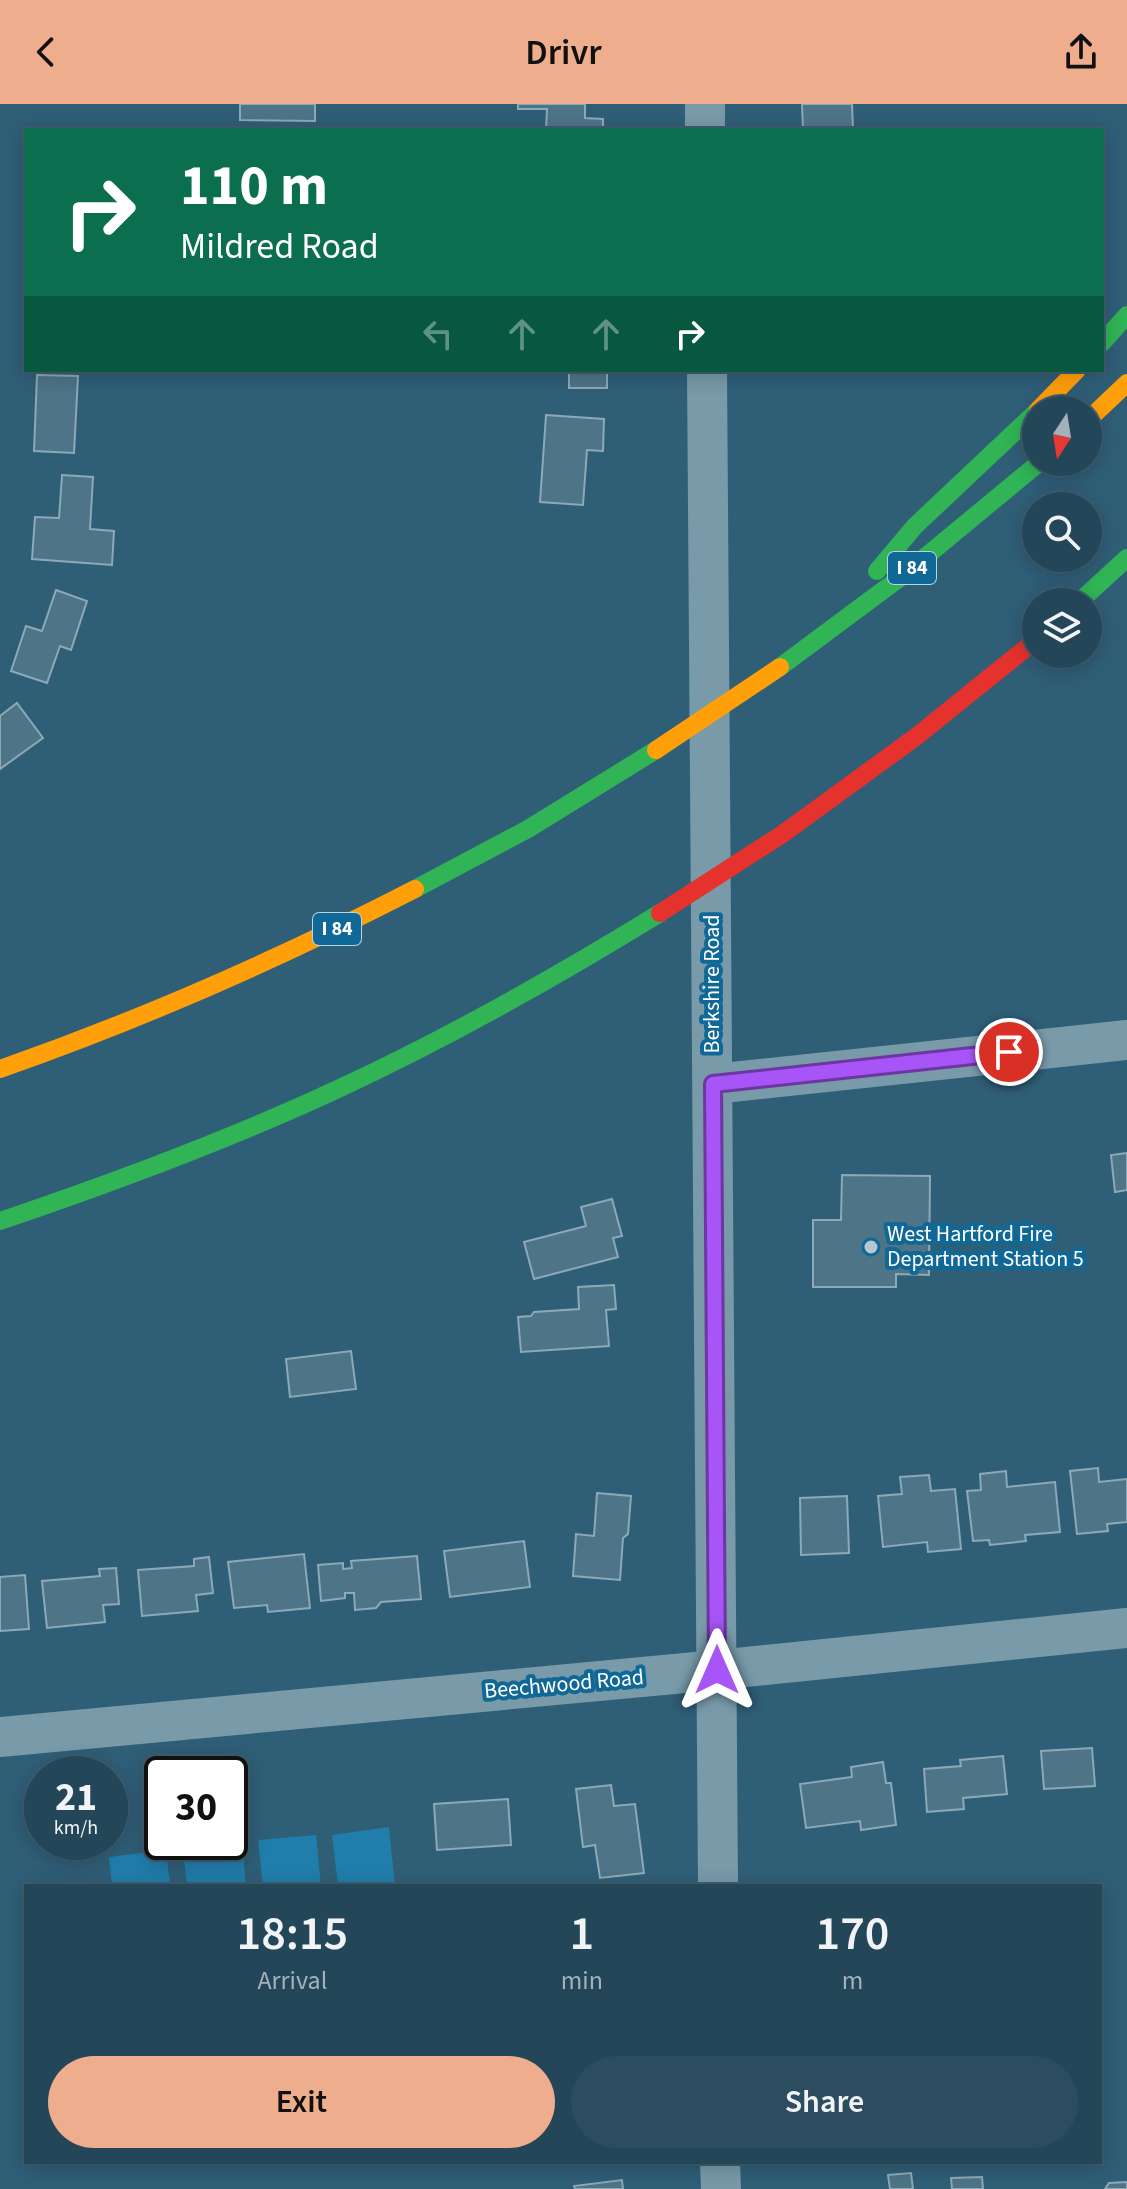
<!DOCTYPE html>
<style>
body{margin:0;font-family:"Source Sans 3",sans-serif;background:#2b4d5f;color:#f1f3f6;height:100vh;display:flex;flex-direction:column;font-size:30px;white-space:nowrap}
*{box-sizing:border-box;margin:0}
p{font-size:26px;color:#a3b1ba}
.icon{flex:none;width:44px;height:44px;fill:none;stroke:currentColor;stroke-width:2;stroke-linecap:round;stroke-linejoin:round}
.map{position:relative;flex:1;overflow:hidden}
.panel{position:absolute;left:24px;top:1780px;width:1078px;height:280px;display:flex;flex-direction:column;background:#234659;border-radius:0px;box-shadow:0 4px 20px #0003,0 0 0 2px #405e6f}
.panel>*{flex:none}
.hud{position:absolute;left:24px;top:24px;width:1080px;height:244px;border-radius:0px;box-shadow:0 4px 20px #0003,0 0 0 2px #405e6f;background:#0b6e4f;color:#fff;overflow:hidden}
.needle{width:52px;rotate:192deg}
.tools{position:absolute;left:1022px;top:292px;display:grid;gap:16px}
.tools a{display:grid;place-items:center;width:80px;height:80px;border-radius:50%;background:#234659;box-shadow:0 4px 20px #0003,0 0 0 2px #405e6f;font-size:40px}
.speed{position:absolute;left:24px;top:1652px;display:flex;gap:16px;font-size:40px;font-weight:700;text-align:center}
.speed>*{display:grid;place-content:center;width:104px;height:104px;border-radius:50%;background:#234659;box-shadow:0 4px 20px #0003,0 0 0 2px #405e6f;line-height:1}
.speed small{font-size:20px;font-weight:400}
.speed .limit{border:4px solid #111;border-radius:12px;background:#fff;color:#111}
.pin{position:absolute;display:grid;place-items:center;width:68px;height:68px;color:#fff;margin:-34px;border:4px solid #fff;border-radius:50%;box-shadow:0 2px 8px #0007}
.me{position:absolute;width:88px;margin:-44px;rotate:0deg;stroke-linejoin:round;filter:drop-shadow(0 0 6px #0008)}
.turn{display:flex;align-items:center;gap:28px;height:168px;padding:0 24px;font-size:36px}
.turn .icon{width:104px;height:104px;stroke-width:2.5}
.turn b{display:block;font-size:56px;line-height:68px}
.lanes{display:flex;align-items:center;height:76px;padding:0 24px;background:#0003;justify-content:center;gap:40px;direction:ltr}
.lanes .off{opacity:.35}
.eta{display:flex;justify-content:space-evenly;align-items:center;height:136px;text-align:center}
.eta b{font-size:48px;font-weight:600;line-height:56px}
.cta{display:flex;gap:16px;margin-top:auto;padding:16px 24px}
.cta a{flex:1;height:92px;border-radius:48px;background:#eead8d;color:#111;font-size:32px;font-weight:600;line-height:92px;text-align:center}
.cta a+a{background:#2b4d5f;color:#f1f3f6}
header{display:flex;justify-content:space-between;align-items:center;height:104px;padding:0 24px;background:#eead8d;color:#111;font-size:36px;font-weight:600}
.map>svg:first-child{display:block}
.green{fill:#217dab}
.building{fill:#4e7488;stroke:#8ca9b7;stroke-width:2}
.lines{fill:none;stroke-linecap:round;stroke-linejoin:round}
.street{stroke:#789aa9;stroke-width:40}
.fast{stroke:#30b455;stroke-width:18}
.slow{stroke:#ff9f0a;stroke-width:18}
.jam{stroke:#e5322d;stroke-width:18}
.slow-bridge{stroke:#ff9f0a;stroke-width:18}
.jam-bridge{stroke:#e5322d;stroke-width:18}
.route-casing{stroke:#6d37a1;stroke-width:20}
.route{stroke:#a855f7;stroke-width:14}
.poi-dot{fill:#b6c7cf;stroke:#106896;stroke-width:3}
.labels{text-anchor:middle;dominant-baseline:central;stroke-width:8;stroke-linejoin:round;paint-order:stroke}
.shield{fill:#106896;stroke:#b7d2e0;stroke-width:2}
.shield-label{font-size:20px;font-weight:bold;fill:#fff}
.street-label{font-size:22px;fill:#fff;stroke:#106896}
.poi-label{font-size:22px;fill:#fff;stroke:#106896;text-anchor:start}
</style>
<header><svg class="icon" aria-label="back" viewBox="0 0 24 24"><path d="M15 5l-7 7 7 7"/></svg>Drivr<svg class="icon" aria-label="share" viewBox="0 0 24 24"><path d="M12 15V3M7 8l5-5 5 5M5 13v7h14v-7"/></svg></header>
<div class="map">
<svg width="1127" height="2085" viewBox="0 0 1127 2085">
<rect width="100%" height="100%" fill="#2f5e77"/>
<g class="green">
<path d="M389 1723 395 1782H338L332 1731Z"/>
<path d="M316 1731 321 1782H263L258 1736Z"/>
<path d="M242 1739 246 1782H187L183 1745Z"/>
<path d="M166 1746 170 1782H112L109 1753Z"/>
</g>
<g class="building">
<path d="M240 0H315V17L240 16Z"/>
<path d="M518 0H585V14L603 15V26H546L547 5H518Z"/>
<path d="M802 0H852L853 26H803Z"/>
<rect x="569" y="266" width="38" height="18"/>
<path d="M37 271 78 272 74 349 34 347Z"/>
<path d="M546 311 604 315 603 347 587 346 583 401 540 398Z"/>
<path d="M62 371 93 373 90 425 114 427 112 461 32 455 35 413 59 414Z"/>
<path d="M56 486 87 497 71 546 60 542 47 579 11 567 26 522 42 527Z"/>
<path d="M17 599 43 634 0 665V612Z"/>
<path d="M1127 1049V1086L1115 1088 1111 1051Z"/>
<path d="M842 1071 930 1072 929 1171 896 1170V1183H813V1116H841Z"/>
<path d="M612 1095 622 1132 613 1134 618 1153 534 1175 524 1138 586 1122 581 1103Z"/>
<path d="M614 1181 616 1205 606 1206 609 1242 521 1248 518 1213 531 1212 534 1208 579 1205 578 1183Z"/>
<path d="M351 1247 356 1285 290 1293 286 1255Z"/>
<path d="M1098 1364 1099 1378 1127 1375V1418L1107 1420 1108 1427 1077 1430 1070 1367Z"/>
<path d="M1006 1367 1007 1383 1055 1378 1060 1428 1025 1431 1026 1437 990 1441 989 1436 973 1437 967 1387 981 1386 980 1370Z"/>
<path d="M929 1371 931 1387 955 1385 961 1445 928 1448 927 1438 883 1443 878 1392 902 1390 900 1373Z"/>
<path d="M597 1389 631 1392 628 1430 623 1434 620 1476 573 1472 576 1430 594 1432Z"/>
<path d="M847 1392 849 1449 801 1451 800 1394Z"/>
<path d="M524 1437 530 1483 450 1493 444 1447Z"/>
<path d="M304 1450 310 1504 268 1508 267 1501 234 1504 228 1458Z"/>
<path d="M417 1452 421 1495 381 1498 376 1504 355 1506 354 1489H345V1494L321 1497 318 1461 343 1459V1465L352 1464 351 1457Z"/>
<path d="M209 1453 213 1489 196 1491 198 1507 142 1512 138 1466 194 1462V1455Z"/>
<path d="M116 1464 119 1500 103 1501 105 1518 47 1524 42 1477 100 1472 99 1465Z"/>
<path d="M25 1471 29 1525 0 1527V1473Z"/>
<path d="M1092 1644 1095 1682 1044 1685 1041 1647Z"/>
<path d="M1003 1652 1007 1690 963 1694 964 1705 927 1708 924 1665 961 1662 960 1656Z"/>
<path d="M883 1658 886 1679H891L896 1721 861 1726 860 1717 806 1724 800 1680 852 1673 851 1663Z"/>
<path d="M611 1681 614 1702 635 1700 644 1769 600 1774 595 1741 583 1743 576 1685Z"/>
<path d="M508 1695 511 1741 437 1746 434 1700Z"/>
<path d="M911 2069 913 2085H890L888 2071Z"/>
<path d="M982 2073 983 2085H952L951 2074Z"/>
<path d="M622 2076 623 2085H575L574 2082Z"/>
<path d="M1127 2078V2085H1105L1109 2079Z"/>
</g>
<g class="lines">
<g class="street">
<path d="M705 0V26"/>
<path d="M707 266 718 1782"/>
<path d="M713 980 1127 936"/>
<path d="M0 1633 717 1566 1127 1524"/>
<path d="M720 2058 721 2085"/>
</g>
<g class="fast">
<path d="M1102 239 1127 211"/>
<path d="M877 467 915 422 1036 308"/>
<path d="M1079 498 1127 454"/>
<path d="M780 563 901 473 1040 358"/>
<path d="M415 785 528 725 656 646"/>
<path d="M0 1117C115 1078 229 1036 340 984 450 933 556 873 660 809"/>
</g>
<g class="slow">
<path d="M1038 306 1077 266"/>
<path d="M1088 316 1127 279"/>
<path d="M0 965C143 915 281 854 415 785"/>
</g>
<path class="jam" d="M784 729 917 632 1036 536"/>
<path class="slow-bridge" d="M656 646 780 563"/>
<path class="jam-bridge" d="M660 809 784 729"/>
</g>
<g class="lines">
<defs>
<path id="route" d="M717 1566 713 980 1009 948"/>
</defs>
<use href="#route" class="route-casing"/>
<use href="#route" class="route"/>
</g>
<circle class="poi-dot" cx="871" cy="1143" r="8"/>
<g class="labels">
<g class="shield">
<rect x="888" y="448" width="48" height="32" rx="6"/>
<rect x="313" y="809" width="48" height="32" rx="6"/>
</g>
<g class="shield-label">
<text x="912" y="464">I 84</text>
<text x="337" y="825">I 84</text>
</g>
<g class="street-label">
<text transform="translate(712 880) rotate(-90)">Berkshire Road</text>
<text transform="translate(564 1580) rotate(-5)">Beechwood Road</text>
</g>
<g class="poi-label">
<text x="887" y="1130">West Hartford Fire<tspan x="887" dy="25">Department Station 5</tspan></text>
</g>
</g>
</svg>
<div class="tools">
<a><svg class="needle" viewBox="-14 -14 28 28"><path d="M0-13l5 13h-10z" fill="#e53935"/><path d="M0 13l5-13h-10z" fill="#a3b1ba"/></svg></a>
<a><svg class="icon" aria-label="search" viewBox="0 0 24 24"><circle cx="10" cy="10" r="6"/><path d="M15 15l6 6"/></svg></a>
<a><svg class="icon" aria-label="layers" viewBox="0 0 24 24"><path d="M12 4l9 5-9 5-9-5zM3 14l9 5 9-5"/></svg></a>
</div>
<div class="speed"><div>21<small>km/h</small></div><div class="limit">30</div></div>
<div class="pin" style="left:1009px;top:948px;background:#d93025"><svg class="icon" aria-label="arrive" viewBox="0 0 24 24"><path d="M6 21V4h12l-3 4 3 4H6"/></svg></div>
<svg class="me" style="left:717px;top:1566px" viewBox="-20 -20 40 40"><path d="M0-17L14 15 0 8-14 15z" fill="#a855f7" stroke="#fff" stroke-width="4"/></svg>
<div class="hud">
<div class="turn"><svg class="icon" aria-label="right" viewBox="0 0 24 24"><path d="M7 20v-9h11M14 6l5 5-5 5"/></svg><div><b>110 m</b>Mildred Road</div></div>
<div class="lanes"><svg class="icon off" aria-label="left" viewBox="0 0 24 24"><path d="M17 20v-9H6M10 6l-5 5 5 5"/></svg><svg class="icon off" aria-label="ahead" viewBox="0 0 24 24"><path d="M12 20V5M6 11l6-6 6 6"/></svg><svg class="icon off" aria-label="ahead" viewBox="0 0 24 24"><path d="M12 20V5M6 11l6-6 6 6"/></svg><svg class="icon" aria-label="right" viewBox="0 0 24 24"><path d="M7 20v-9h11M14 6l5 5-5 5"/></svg></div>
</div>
<section class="panel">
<div class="eta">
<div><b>18:15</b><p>Arrival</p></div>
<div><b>1</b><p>min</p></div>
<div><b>170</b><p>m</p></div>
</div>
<div class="cta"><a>Exit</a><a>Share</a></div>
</section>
</div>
